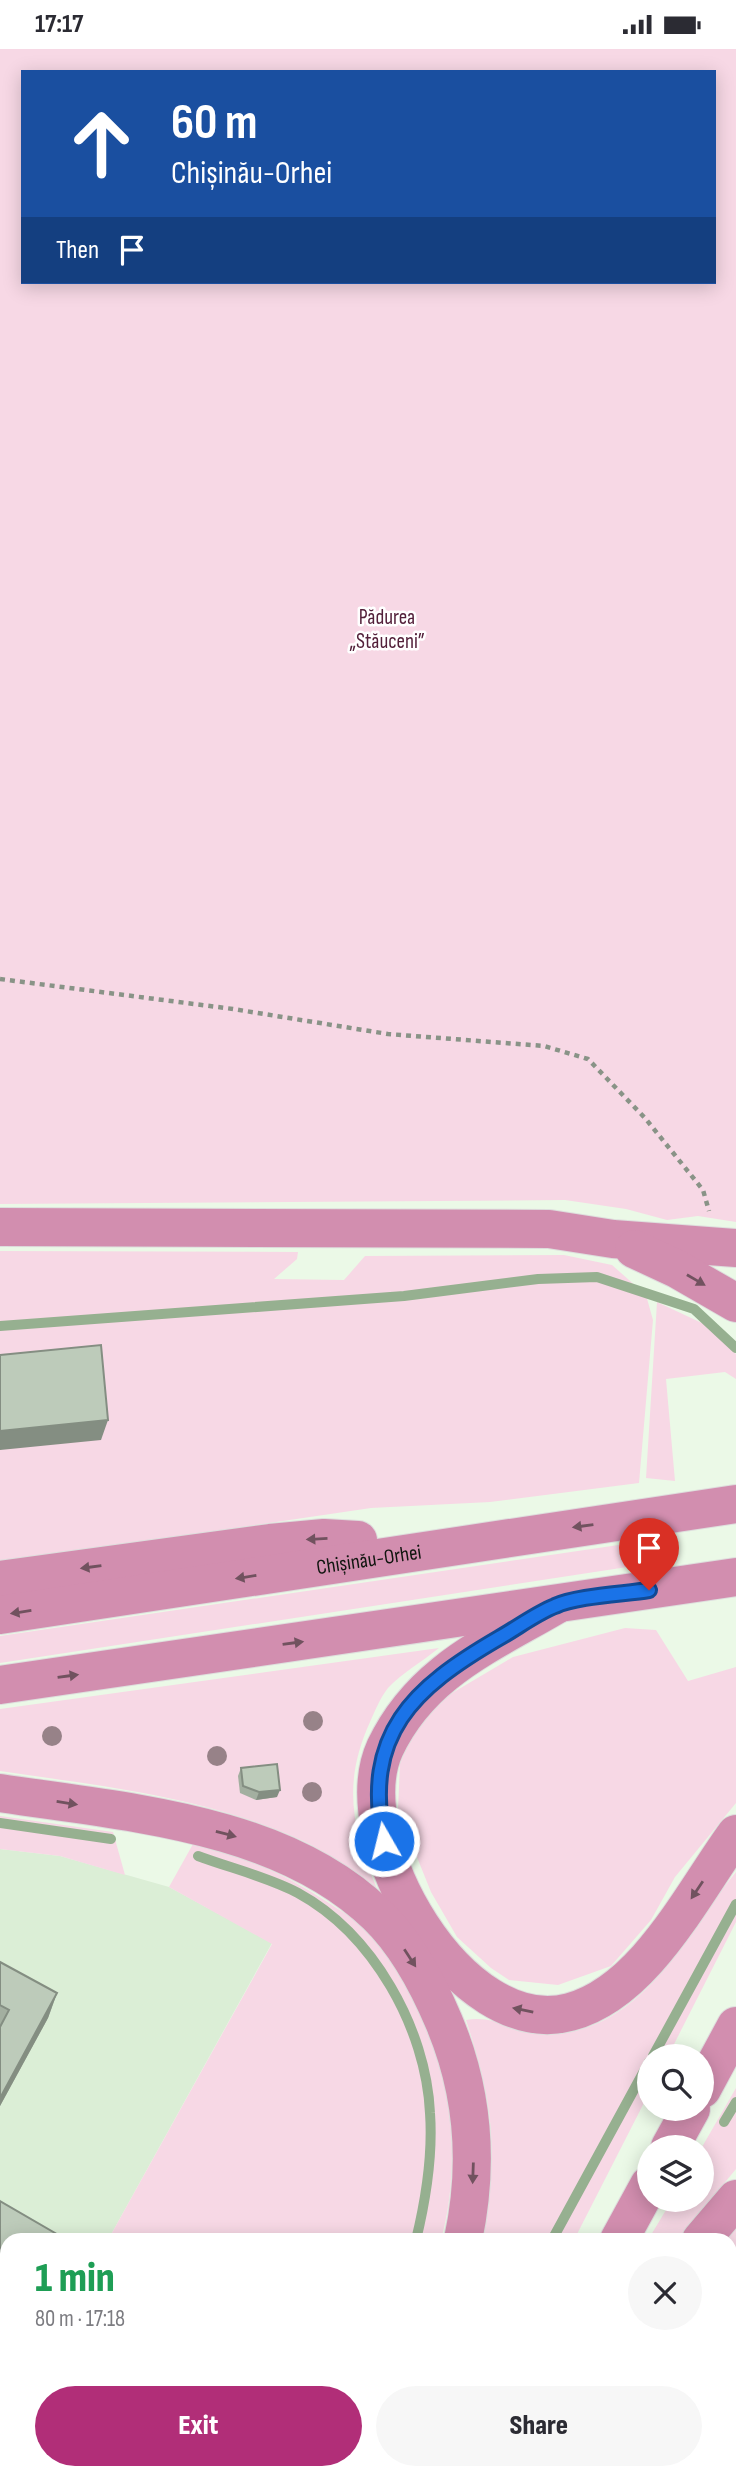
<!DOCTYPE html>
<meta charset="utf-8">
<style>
body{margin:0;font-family:"Sofia Sans Condensed",sans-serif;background:#f7f7f7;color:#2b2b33;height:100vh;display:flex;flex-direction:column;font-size:26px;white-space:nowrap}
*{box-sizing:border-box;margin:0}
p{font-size:23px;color:#7c7c81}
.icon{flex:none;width:38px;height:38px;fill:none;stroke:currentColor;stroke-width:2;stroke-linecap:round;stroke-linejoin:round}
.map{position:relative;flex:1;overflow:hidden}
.details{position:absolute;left:0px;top:2184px;width:737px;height:247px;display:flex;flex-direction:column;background:#fff;border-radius:21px 21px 0 0;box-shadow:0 4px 18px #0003}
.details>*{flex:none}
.banner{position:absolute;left:21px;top:21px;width:695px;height:214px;border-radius:0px;box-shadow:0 4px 18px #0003;background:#1a4fa0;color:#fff;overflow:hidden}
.tools{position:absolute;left:637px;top:1995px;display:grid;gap:14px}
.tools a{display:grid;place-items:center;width:77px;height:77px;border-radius:50%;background:#fff;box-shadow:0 4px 18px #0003;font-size:35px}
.pin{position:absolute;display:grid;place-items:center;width:60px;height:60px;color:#fff;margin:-72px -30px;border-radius:50% 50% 50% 0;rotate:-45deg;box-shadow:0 0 7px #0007}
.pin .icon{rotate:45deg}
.me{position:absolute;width:77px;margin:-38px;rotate:352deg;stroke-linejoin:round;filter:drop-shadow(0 0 5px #0008)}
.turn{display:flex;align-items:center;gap:24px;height:147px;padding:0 35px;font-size:32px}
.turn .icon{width:91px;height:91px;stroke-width:2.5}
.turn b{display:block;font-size:49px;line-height:60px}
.then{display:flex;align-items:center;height:66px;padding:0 35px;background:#0003;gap:14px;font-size:26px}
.round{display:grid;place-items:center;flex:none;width:74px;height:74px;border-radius:37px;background:#f7f7f7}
.head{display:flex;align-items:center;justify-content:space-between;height:119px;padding:0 35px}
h1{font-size:42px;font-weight:800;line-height:52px;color:#1e9e55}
.cta{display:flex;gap:14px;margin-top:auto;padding:14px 35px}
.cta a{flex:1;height:80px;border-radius:42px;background:#b12e78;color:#fff;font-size:28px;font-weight:800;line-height:80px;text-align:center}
.cta a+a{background:#f7f7f7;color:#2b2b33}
.status{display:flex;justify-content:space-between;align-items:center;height:49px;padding:0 35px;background:#fff;direction:ltr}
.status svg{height:19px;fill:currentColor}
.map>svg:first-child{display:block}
.built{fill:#dbeed6}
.green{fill:#f7d8e5;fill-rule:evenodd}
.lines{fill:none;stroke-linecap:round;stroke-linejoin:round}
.stream{stroke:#96b090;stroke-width:10}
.minor-casing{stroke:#b7c5b4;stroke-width:32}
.trunk-casing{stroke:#dededd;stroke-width:40}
.path{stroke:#899387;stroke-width:4.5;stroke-dasharray:5 5;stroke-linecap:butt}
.minor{stroke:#fff;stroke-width:30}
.trunk{stroke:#d28eaf;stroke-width:38}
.tree{fill:#978288}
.wall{fill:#a3afa0}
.shaded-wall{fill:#848e82}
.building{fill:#bdcbba;stroke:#848e82;stroke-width:2}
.oneway{fill:#71525f}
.route-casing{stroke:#114b97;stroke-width:18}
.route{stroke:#1a73e8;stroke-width:12}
.labels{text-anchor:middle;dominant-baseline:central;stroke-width:5;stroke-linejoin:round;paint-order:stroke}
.park-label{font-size:21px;fill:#53203a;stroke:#fff}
.street-label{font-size:21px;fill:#10150f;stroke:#fff}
</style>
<div class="status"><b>17:17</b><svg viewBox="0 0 49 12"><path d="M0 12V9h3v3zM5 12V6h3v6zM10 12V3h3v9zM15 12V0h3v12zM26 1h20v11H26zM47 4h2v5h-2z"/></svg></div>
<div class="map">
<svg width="736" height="2430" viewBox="0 0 736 2430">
<rect width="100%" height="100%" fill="#ebf9e7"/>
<path class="built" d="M0 1800 60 1807 169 1838 272 1894 108 2191H7V2251L0 2247Z"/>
<g class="green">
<path d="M0 0H736V1173L698 1167 667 1171 626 1160 565 1151 0 1155ZM23 23H714V233H23Z"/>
<path d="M0 1202 298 1203 297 1210 274 1230 344 1231 365 1207 564 1206 612 1216 646 1246 653 1271 639 1434 490 1453 371 1459 0 1514Z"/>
<path d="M657 1253 704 1275 736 1305V1330L725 1323 666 1330 675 1432 646 1429Z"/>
<path d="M673 1488V1511L0 1614V1587Z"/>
<path d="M625 1579 656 1581 688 1632 736 1618V1754L675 1828 651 1871 611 1917 558 1936 509 1931 491 1919 457 1888 431 1843 398 1761 400 1714 412 1687 442 1650 513 1608Z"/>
<path d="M439 1599C423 1612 402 1624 388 1639 380 1649 375 1662 370 1673 342 1735 352 1779 377 1840 353 1824 328 1803 301 1791 206 1748 102 1737 0 1722V1660Z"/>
<path d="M0 1767 113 1783 125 1826 60 1807 0 1800Z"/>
<path d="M193 1795C243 1806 287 1826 329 1854 339 1861 351 1867 360 1876 376 1892 395 1913 408 1933 452 2003 463 2113 441 2191H108L272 1895 169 1838Z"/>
<path d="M736 1823V1873L668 2007H649V2044L574 2191H481C499 2103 494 2056 466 1971 499 1965 524 1989 559 1985 650 1973 684 1885 736 1823Z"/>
<path d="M736 2039V2120L677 2191H648L672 2151H702V2098Z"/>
<path d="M736 2179V2375L730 2385V2191H726Z"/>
<path d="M271 2424H372L370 2430H283Z"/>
<path d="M542 2424H703L699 2430H538Z"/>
</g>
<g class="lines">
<g class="stream">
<path d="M0 1277 404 1247 538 1230 597 1228 694 1260 736 1299"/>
<path d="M0 1774 111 1790"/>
<path d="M198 1807C230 1819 268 1828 298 1844 373 1885 426 1979 430 2064 433 2107 426 2150 416 2191"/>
<path d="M653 2007 736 1855"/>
<path d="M724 2073 736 2053"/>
<path d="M552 2191 649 2013"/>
<path d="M357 2430 359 2424"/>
<path d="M596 2430 599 2424"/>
</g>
<defs>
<g id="minor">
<path d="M0 2284 7 2289"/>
<path d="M238 2424 249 2430"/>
<path d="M152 2430 155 2424"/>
</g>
<g id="trunk">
<path d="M0 1178 549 1180 613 1190 736 1199"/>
<path d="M634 1200 677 1220 736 1254"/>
<path d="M0 1531 270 1494 324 1489 358 1491"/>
<path d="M556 1556C488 1596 421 1623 385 1699 343 1791 461 1993 570 1963 645 1943 693 1844 736 1785"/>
<path id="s1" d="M0 1566 736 1455"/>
<path d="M0 1636 736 1528"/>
<path d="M0 1744C124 1763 282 1773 377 1866 407 1895 428 1935 444 1973 474 2044 479 2116 463 2191"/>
<path d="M702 2040 736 1977"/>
<path d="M670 2098 691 2060"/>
<path d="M619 2191 649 2136"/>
<path d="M701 2191 736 2150"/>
<path d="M400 2430 401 2424"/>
<path d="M503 2430 508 2424"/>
</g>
</defs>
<use href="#minor" class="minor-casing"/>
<use href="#trunk" class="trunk-casing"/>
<g class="path">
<path d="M0 930 233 960 388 985 544 997 588 1010 645 1069 703 1141 709 1162"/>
<path d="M730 2236 736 2234"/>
<path d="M730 2354 736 2353"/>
<path d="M670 2430 674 2424"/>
</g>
<use href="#minor" class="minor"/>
<use href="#trunk" class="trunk"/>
</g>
<g class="tree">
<circle cx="313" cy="1672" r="10"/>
<circle cx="52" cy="1687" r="10"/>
<circle cx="217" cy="1707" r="10"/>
<circle cx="312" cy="1743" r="10"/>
</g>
<g class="wall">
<path d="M241 1719 277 1748 256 1751 240 1744 238 1727Z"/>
<path d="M0 1913 57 1944 48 1969 0 2057Z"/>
<path d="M0 2152 7 2191V2251L0 2247Z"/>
<path d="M7 2328V2368L0 2364V2339Z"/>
<path d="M57 2424H72L68 2430Z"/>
</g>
<g class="shaded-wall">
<path d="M108 1371 101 1391 0 1401V1382Z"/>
<path d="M280 1741 277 1748 256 1751 259 1743Z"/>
<path d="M57 1944 48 1969 0 2057V2049Z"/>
</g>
<g class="building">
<path d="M101 1296 108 1371 0 1382V1306Z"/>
<path d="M277 1715 280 1741 259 1743 243 1737 241 1719Z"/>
<path d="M0 1913 57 1944 0 2049V1978L9 1961 0 1956Z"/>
<path d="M0 2152 67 2191H7V2227L0 2223Z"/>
<path d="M7 2328V2359L0 2354V2339Z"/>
</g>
<defs><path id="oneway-solid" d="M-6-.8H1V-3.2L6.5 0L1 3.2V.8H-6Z" transform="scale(1.75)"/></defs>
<g class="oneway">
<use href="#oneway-solid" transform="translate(696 1231) rotate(30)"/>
<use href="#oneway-solid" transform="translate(583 1477) rotate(172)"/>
<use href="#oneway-solid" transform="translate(317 1490) rotate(177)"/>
<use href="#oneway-solid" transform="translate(91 1518) rotate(172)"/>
<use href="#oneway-solid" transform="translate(246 1528) rotate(171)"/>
<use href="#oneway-solid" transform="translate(21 1563) rotate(171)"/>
<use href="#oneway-solid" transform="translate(293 1594) rotate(-8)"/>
<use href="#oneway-solid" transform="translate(68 1627) rotate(-8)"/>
<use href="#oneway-solid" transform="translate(67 1754) rotate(9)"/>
<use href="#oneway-solid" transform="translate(226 1785) rotate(15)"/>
<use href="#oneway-solid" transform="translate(697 1841) rotate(124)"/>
<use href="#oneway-solid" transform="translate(410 1909) rotate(57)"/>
<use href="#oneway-solid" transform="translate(523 1961) rotate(-168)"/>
<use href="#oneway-solid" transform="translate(473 2124) rotate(92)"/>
</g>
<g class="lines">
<defs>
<path id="route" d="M384 1792C362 1685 413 1639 499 1589 517 1579 535 1565 555 1557 576 1547 624 1545 649 1541"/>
</defs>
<use href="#route" class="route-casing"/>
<use href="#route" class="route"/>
</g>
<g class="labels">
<g class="park-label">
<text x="387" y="568">Pădurea<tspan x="387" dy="24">„Stăuceni”</tspan></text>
</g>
<g class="street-label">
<text stroke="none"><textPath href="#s1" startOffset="373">Chișinău-Orhei</textPath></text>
</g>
</g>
</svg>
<div class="tools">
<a><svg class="icon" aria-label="search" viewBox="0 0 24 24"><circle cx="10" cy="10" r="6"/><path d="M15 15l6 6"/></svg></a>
<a><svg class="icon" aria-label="layers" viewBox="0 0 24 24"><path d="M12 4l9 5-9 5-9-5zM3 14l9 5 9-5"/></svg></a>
</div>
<div class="pin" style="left:649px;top:1541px;background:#d93025"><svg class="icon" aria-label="arrive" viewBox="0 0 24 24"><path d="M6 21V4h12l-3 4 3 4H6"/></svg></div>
<svg class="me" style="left:384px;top:1792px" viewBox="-20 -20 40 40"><circle r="17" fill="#1a73e8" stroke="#fff" stroke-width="3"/><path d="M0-11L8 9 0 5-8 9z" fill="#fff"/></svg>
<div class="banner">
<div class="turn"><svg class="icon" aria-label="ahead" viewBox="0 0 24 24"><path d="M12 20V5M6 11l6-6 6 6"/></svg><div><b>60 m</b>Chișinău-Orhei</div></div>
<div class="then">Then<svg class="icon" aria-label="arrive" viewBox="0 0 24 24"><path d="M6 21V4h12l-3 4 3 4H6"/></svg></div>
</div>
<section class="details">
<div class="head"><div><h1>1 min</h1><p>80 m · 17:18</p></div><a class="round"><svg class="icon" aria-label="close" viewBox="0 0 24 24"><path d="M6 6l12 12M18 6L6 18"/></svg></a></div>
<div class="cta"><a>Exit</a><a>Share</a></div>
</section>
</div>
